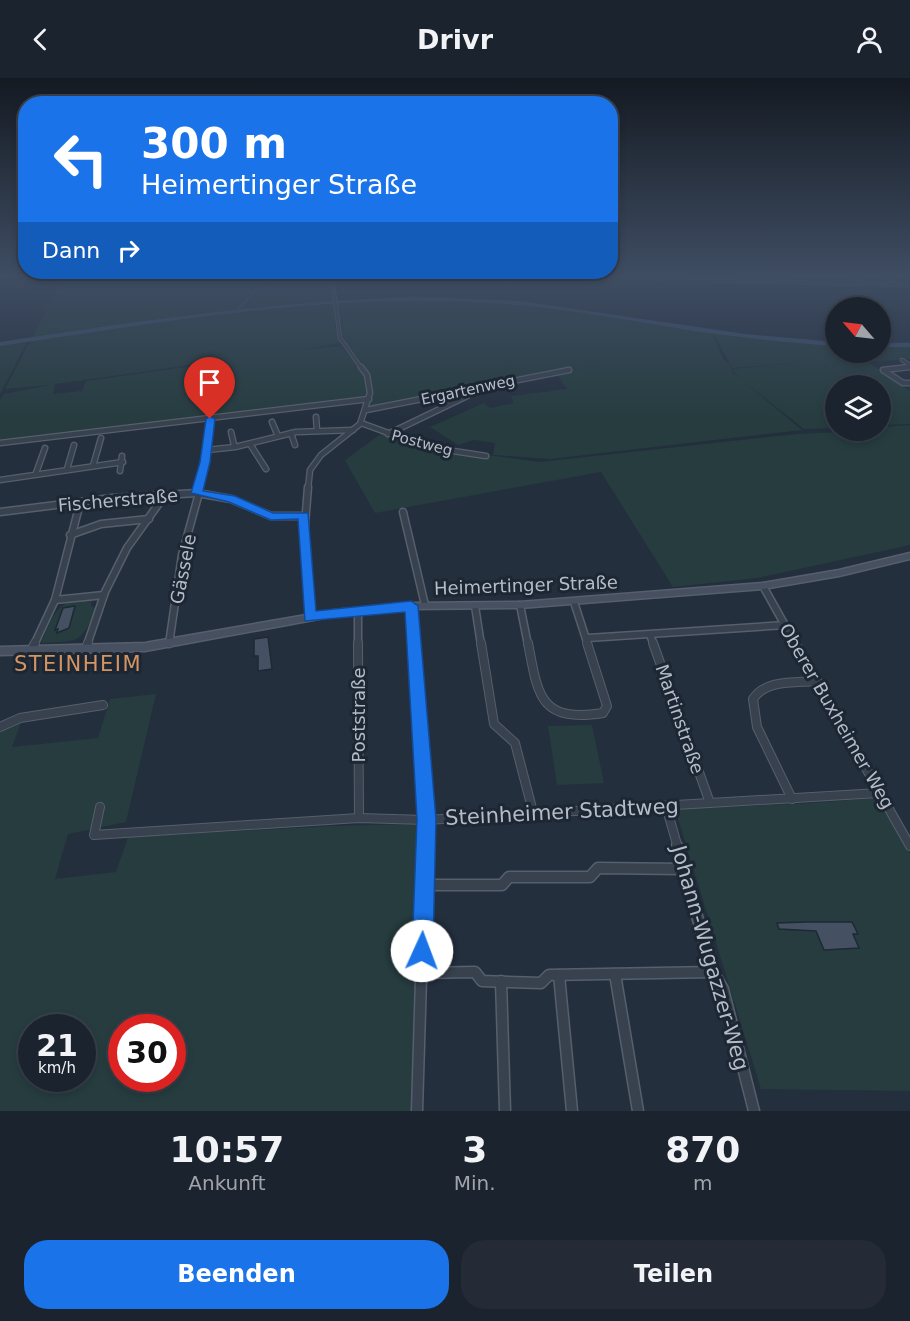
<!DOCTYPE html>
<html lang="de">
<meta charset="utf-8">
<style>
body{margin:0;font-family:"DejaVu Sans",sans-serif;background:#242b36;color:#f1f3f6;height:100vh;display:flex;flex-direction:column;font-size:22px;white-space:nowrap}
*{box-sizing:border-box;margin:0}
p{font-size:20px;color:#a0a4aa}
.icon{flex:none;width:33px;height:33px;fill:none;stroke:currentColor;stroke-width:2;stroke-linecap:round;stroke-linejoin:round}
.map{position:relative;height:1033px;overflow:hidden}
.details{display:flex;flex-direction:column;background:#1b232e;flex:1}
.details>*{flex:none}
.top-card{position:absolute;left:18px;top:18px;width:600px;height:183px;border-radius:24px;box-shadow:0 3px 9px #0003,0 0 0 2px #39404a;background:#1a73e8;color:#fff;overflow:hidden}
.needle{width:39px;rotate:298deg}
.tools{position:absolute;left:825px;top:219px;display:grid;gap:12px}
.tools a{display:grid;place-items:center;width:66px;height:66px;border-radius:50%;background:#1b232e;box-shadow:0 3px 9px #0003,0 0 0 2px #39404a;font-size:30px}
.speed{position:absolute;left:18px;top:936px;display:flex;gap:12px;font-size:30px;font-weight:700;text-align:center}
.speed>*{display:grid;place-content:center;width:78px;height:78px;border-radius:50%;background:#1b232e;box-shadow:0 3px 9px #0003,0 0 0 2px #39404a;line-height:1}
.speed small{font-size:15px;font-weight:400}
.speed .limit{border:9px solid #d22;background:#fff;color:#111}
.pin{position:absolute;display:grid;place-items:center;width:51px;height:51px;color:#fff;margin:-62px -26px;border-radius:50% 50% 50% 0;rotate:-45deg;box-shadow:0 0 6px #0007}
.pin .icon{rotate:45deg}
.me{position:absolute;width:66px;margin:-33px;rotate:2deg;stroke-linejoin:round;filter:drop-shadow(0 0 4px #0008)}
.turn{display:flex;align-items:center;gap:21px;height:126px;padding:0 24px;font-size:27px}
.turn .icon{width:78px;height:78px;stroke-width:2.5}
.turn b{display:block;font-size:42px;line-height:51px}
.then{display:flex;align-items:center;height:57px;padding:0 24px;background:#0003;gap:12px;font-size:22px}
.eta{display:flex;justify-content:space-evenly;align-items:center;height:102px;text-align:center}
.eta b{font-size:36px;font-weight:600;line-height:42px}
.primary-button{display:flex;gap:12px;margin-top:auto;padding:12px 24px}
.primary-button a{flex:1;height:69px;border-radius:24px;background:#1a73e8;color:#fff;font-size:24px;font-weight:600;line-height:69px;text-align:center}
.primary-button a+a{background:#242b36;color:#f1f3f6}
header{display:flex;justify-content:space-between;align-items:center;height:78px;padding:0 24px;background:#1b232e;font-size:27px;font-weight:600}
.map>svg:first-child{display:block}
.green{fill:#263c3f;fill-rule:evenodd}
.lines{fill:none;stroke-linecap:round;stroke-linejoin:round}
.stream{stroke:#394c67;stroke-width:1.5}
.river{fill:#394c67;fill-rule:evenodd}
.building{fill:#455162;stroke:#1f2835;stroke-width:1.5}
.street-far4-casing{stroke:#565f6c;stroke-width:4.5}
.street-far3-casing{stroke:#565f6c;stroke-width:7}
.street-far2-casing{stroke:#565f6c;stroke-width:9}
.street-far1-casing{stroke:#565f6c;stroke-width:10}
.street-casing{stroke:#565f6c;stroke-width:13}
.secondary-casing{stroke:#565f6c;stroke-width:3}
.street-far4{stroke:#38414e;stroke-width:3}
.street-far3{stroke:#38414e;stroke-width:4.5}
.street-far2{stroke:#38414e;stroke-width:6}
.street-far1{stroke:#38414e;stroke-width:8}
.street{stroke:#38414e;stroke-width:10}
.secondary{fill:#465061;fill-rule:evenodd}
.route{fill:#1a73e8;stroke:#114b97;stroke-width:1.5}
.labels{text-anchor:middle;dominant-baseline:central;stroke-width:6;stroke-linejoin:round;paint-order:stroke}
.far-street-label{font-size:15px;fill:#b4bcc9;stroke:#1d2633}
.street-label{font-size:18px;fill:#b4bcc9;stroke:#1d2633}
.quarter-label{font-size:21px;letter-spacing:1.5px;fill:#d59563;stroke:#1d2633}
.near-street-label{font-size:21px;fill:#b4bcc9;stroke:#1d2633}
</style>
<header><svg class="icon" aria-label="back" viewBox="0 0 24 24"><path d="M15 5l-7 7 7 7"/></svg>Drivr<svg class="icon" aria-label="person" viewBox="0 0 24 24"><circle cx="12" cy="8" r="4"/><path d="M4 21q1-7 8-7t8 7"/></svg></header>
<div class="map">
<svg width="910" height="1033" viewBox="0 0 910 1033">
<rect width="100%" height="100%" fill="#242f3e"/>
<g class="green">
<path d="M270 197 240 230 272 197 327 201 332 208 333 220 327 223H334L336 252 340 265 300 272 341 268C353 283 374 299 366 319L211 338 213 286 226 282 55 306 53 316 82 313 86 303 207 286 210 290 208 339 0 364V321L4 316 50 307 5 311 64 199Z"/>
<path d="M447 219C577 224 705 259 835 264L836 274H880L881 265 910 264V281L868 284 910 313V346L881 347 880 308H836L835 350 804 351 739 300 732 291 798 285 732 290 715 258 713 257 723 281 729 285 733 295 802 352 550 381 493 377 495 365 474 362 458 367 430 349 484 325 490 330 514 325 511 318 567 311 556 295 602 287 369 329 371 302 344 265 337 223Z"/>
<path d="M30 259 27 263 21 265 27 264 0 316V264Z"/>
<path d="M910 347V467L757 500 673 509 601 394 375 435 345 382 382 355 421 368 540 384 797 356 880 352 881 349Z"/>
<path d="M75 521 92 522 91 528 97 530C80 566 80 563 41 565 50 546 54 528 75 521Z"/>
<path d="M156 616 126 744 68 756 55 801 116 794 128 759 331 748 416 746 422 748 412 1033H0V652L21 644 12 669 98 660 110 621ZM32 950H82V1000H32ZM122 950H172V1000H122Z"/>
<path d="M592 647 604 705 557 707 548 648Z"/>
<path d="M877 720 887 732 910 775V1013L761 1011 675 731 813 725Z"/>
</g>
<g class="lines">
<g class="stream">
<path d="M0 199H13"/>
<path d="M238 231 271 197"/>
</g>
<g class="river">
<path d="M415 219 520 223 745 256 836 264V268C790 265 745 260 700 254 625 242 550 227 475 224 315 216 157 245 0 268V264C138 243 275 223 415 219Z"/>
<rect x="880" y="265" width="30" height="4"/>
</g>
</g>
<g class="building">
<path d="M75 528 69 550 57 555 58 551 55 552 63 530Z"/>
<path d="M268 559 272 591 258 593V578H254V561Z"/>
<path d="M807 844H852L858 856H853L859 870 824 872 816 853 779 851 777 845Z"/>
</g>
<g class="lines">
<defs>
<g id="street-far4">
<path d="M326 197 333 207 340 260 362 291"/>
<path d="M492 197 910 207"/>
<path d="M851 197 866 206"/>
<path d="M881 197 898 206"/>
<path d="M331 202 364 197"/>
<path d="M902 282 910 287"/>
<path d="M896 291 910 289"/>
</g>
<g id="street-far3">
<path d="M909 289 883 292 903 305H910"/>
<path d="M366 332 569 292"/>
<path d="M316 339 317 353"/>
<path d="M272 344 278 358"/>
<path d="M361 345 427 369 486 378"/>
<path d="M231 354 234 367"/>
<path d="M291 355 295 367"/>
<path d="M388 356 467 318 469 315 465 312"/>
<path d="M0 365 369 321"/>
<path d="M250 366 266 391"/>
<path d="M207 372 235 369 296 354 353 352"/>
<path d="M93 388 101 360"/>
<path d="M67 391 74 367"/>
<path d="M120 393 122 378"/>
<path d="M36 395 45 370"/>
<path d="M0 402 123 384"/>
<path d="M198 411 207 372 210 340"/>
<path d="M308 411 310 392 321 377 360 346 370 315 367 297 361 289"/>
</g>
<g id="street-far2">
<path d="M308 409 304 459 310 539"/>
<path d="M197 415 198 409"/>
<path d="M0 434 112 420 197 415 231 421 271 438H304"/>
<path d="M403 434 425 527"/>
<path d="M70 457 101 446 149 441"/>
<path d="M763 508 796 567"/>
<path d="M55 522 104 517"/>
<path d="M574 524 588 567"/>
<path d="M520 527 528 567"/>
<path d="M411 528 414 567"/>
<path d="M475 528 481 567"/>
<path d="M358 533V567"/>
<path d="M650 557 654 567"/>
<path d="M588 560 785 547"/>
<path d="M169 566 182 477 199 415"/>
<path d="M34 567 55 522 80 425"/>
<path d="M87 567 105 514 127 470 165 417"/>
</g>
<g id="street-far1">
<path d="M358 565 359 740"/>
<path d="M414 565 426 742 425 770"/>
<path d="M481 565 494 646 515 665 533 734"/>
<path d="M528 565C538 617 539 645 603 635L607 628 587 565"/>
<path d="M653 565 710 725"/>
<path d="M795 565 910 768"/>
<path d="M86 571 88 565"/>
<path d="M31 573 35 565"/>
<path d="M0 649 20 640 103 627"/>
<path d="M792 721 757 649 753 621C766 601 796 605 817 603"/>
<path d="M666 728 678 770"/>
<path d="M100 729 94 757 359 740 426 742 879 715"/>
</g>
<g id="street">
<path d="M677 768 713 894 723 911 754 1033"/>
<path d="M425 807H502L509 799H590L598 790 683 791"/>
<path d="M421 895 475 894 482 903 541 905 549 897 713 894"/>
<path d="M615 896 638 1033"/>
<path d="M559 897 572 1033"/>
<path d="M501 903 505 1033"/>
<path d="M417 1033 425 768"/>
</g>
<path id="secondary" d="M910 475V481L839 498 763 511 520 530 411 531 335 538 145 573 0 577V569L145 565 335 532 411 525 520 524 763 505 839 492Z"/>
</defs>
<use href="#street-far4" class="street-far4-casing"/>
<use href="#street-far3" class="street-far3-casing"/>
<use href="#street-far2" class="street-far2-casing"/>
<use href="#street-far1" class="street-far1-casing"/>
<use href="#street" class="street-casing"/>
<use href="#secondary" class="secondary-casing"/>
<use href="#street-far4" class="street-far4"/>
<use href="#street-far3" class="street-far3"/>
<use href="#street-far2" class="street-far2"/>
<use href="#street-far1" class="street-far1"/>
<use href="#street" class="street"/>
<use href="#secondary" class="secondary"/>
</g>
<linearGradient id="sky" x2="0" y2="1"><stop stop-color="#141a22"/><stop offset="0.58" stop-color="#3f4d63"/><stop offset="1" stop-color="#3f4d63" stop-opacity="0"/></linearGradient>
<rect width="910" height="342" fill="url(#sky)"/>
<path class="route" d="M210 338 215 341 210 384 203 413 235 418 273 435H308L316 533 411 523 418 528 436 741 433 873 430 881 422 884 415 881 412 873 417 741 405 534 305 543 298 441 271 442 229 424 191 415 200 384 206 341Z"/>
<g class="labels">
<g class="far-street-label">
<text transform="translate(468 312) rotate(-12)">Ergartenweg</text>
<text transform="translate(422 365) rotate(15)">Postweg</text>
</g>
<g class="street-label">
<text transform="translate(118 422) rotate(-5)">Fischerstraße</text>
<text transform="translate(183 491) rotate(-79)">Gässele</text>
<text transform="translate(526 507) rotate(-2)">Heimertinger Straße</text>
<text transform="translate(358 637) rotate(-90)">Poststraße</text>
<text transform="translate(837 638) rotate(60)">Oberer Buxheimer Weg</text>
<text transform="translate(680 641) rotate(71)">Martinstraße</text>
</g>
<g class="quarter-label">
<text x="78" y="586">STEINHEIM</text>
</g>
<g class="near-street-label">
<text transform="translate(562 734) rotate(-3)">Steinheimer Stadtweg</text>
<text transform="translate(710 880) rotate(74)">Johann-Wugazzer-Weg</text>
</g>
</g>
</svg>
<div class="tools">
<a><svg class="needle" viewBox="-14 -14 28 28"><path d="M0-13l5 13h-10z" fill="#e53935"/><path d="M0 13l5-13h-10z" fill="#a0a4aa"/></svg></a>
<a><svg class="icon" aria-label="layers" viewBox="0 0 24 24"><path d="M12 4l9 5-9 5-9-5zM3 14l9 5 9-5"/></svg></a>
</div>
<div class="speed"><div>21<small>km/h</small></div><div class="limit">30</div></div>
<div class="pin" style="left:210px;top:341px;background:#d93025"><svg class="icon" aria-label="arrive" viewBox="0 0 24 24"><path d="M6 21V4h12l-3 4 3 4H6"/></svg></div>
<svg class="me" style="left:422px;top:873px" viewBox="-20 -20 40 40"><circle r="19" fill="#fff"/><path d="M0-13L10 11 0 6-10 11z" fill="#1a73e8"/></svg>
<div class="top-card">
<div class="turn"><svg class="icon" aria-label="left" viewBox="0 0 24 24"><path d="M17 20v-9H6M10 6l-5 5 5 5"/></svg><div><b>300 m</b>Heimertinger Straße</div></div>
<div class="then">Dann<svg class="icon" aria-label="right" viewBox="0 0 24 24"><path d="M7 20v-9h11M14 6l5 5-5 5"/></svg></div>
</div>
</div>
<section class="details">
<div class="eta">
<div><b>10:57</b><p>Ankunft</p></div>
<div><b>3</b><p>Min.</p></div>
<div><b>870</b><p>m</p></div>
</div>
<div class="primary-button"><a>Beenden</a><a>Teilen</a></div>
</section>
